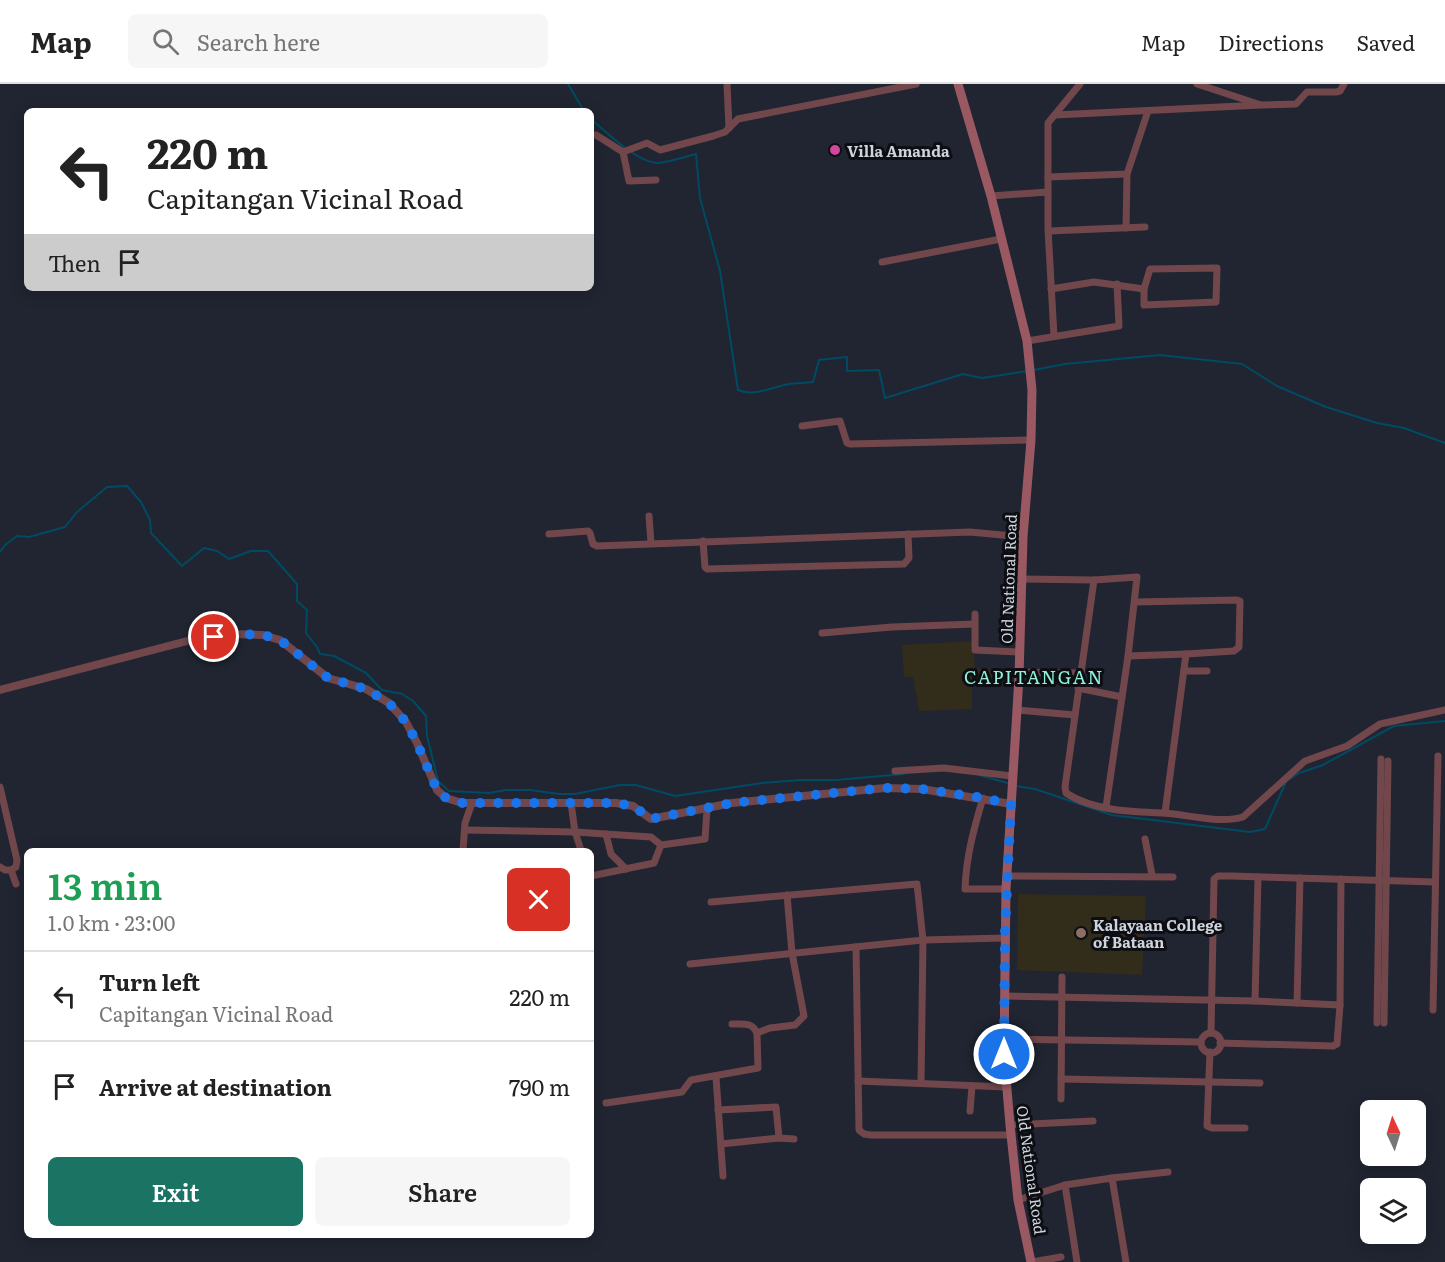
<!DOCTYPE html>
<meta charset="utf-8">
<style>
body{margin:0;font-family:Literata,serif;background:#f6f6f6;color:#222;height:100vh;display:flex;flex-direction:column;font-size:22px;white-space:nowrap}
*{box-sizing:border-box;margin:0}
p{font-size:20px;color:#767676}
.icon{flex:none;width:33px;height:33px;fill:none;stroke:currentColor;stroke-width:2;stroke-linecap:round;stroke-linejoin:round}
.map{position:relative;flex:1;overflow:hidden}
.details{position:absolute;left:24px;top:764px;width:570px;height:390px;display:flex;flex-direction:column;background:#fff;border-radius:9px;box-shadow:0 3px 15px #0003}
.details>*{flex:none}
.hud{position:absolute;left:24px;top:24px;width:570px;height:183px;border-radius:9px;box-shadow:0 3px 15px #0003;background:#fff;color:#222;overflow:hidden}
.needle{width:39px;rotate:356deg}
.tools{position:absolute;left:1360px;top:1016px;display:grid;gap:12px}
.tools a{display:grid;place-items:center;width:66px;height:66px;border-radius:9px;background:#fff;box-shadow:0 3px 15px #0003;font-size:30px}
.pin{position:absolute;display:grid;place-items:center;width:51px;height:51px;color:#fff;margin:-26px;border:3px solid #fff;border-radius:50%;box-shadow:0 2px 6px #0007}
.me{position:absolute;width:66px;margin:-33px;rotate:0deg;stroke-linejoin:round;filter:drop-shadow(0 0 4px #0008)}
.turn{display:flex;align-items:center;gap:21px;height:126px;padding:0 24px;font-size:27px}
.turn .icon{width:78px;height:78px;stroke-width:2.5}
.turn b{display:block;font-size:42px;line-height:51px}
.then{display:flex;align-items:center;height:57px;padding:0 24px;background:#0003;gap:12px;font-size:22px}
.round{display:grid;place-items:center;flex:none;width:63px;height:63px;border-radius:9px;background:#f6f6f6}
.head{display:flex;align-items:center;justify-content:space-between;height:102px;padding:0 24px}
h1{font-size:36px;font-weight:600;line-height:45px;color:#1e9e55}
.primary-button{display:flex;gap:12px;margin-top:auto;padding:12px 24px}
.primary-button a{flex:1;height:69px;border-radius:9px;background:#1b7363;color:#fff;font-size:24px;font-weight:600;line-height:69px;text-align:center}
.primary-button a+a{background:#f6f6f6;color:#222}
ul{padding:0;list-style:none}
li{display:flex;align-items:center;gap:18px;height:90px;padding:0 24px;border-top:2px solid #e0e0e0}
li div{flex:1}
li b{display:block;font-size:22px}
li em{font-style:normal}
header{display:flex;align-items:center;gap:36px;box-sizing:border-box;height:84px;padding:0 30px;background:#fff;border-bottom:2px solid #e0e0e0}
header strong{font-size:28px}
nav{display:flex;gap:33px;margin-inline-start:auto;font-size:21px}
.search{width:420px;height:54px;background:#f6f6f6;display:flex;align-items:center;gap:15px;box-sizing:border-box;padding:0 21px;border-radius:9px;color:#767676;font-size:22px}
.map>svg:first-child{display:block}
.education{fill:#322c1b}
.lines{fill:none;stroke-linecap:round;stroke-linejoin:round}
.stream{stroke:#014a64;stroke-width:2}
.minor{stroke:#71474c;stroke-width:7}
.tertiary{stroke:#71474c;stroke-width:8}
.secondary{stroke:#9a5962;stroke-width:9}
.route{stroke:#1a73e8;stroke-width:10;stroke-dasharray:0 18}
.hotel-dot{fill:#d1479c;stroke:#0c0e13;stroke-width:2}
.education-dot{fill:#8d6e63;stroke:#0c0e13;stroke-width:2}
.labels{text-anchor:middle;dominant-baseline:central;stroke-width:6;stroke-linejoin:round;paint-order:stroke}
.poi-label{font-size:15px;font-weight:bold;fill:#cfd3db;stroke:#0c0e13;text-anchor:start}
.street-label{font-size:15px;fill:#cfd3db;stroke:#0c0e13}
.quarter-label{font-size:18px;letter-spacing:1.5px;fill:#8ff2d9;stroke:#0c0e13}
</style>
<header>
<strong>Map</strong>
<div class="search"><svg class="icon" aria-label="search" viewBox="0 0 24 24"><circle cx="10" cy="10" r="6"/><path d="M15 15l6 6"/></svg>Search here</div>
<nav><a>Map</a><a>Directions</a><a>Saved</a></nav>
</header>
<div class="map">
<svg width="1445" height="1178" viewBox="0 0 1445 1178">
<rect width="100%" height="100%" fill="#202531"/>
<g class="education">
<path d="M973 557 975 584 1010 586V594L972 593V625L919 627 913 593H904L902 561Z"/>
<path d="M1018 810 1146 812 1142 891 1017 886Z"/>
</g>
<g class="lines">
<g class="stream">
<path d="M568 0 584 27"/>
<path d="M591 35C606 48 638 79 658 79 671 78 684 73 696 70L700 114 720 187 738 306C754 313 773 303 789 300 797 299 805 299 813 298L819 276 847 273V287L879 286 885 314 963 290 982 294 1028 287"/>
<path d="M1034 286 1065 280 1160 271 1242 280 1277 302 1326 323 1377 339 1404 344 1445 359"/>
<path d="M0 468 5 461 17 452 29 453 65 443 77 428 107 403 127 402 141 418 150 436 151 449 182 482 204 464 217 467 229 475 251 467H268L297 500V517L307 526 306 549 317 563 320 570 334 572 366 589 382 606 402 610 413 617 426 632 427 652 438 697 449 707 489 709 506 706H530L559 710H575L620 701H636L675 712 762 699 800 696H836L904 690"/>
<path d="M979 691 1011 700"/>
<path d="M1290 695 1299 689 1323 681 1394 642 1445 637"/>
<path d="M1016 702 1035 705 1112 731 1250 748 1265 745 1286 698"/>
</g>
<g class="minor">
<path d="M727 0 729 44"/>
<path d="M1197 0 1261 21 1296 20 1307 8H1336L1340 7 1344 0"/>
<path d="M1055 31 1261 21"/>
<path d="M596 51 623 68 647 59 660 66 713 52 725 48 738 35 916 0"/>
<path d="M623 68 629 97 656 96"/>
<path d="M1048 93 1127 90 1148 27"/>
<path d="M991 112 1048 108"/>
<path d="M1126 144 1127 90"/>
<path d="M1049 147 1145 143"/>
<path d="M882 178 1001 155"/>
<path d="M1217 184 1216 218 1144 221V205L1150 185Z"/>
<path d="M1051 205 1094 198 1144 205"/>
<path d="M1054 252 1048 145V39L1080 0"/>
<path d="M1027 257 1119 242 1117 200"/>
<path d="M802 342 840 337 847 359 850 360 1031 356"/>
<path d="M649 432 651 459"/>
<path d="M549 450 588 447 590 449 593 460 597 462 970 448 1023 453"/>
<path d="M703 457 705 483 707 485 904 480 909 474 908 450"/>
<path d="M1022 495 1094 496 1137 493 1128 572 1106 723"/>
<path d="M1094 496 1065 703 1066 709C1093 727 1134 728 1165 729L1186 570 1128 572"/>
<path d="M1135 518 1237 516 1240 517 1239 563 1234 567 1186 570"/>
<path d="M975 530V566L1020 568"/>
<path d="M822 549 892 543 975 540"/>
<path d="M1184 587H1207"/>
<path d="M1019 588 1080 589"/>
<path d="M1078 604 1122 613"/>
<path d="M1017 626 1075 631"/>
<path d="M895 687 944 684 1012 692"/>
<path d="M0 703 17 776 16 783 11 786 16 800"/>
<path d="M983 714C974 744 966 773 965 805H1006"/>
<path d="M571 719 575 748 581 766"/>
<path d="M1165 729C1189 731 1221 740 1243 733L1305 677 1347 662 1380 640 1445 626"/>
<path d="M465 746 575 748 651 753 661 761 705 755 707 725"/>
<path d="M606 750 611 770 626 785"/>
<path d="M1145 755 1152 791"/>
<path d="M463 766 465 739 472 719"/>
<path d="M0 783 5 786H11"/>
<path d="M591 792 654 779 661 761"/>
<path d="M1007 792 1173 793"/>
<path d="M711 818 917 800 923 856 921 999"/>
<path d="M856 863 859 1046 864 1050 871 1051H1011"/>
<path d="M690 880 923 856 1005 854"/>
<path d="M1005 912 1255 917 1340 921"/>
<path d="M1255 917 1258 793"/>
<path d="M1297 919 1300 794"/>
<path d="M1433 926 1438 672"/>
<path d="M1377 939 1381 675"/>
<path d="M1384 939 1388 677"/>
<path d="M732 940C744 940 752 938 757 949"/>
<path d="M1211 949 1214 795 1218 792H1231L1435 798"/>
<circle cx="1211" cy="959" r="10"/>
<path d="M1005 955 1201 958"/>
<path d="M1220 959 1333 962 1337 960 1340 921 1341 795"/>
<path d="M1210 968 1207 1042 1212 1044H1245"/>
<path d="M716 993 723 1092"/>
<path d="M1061 995 1260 999"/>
<path d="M858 997 1006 1003"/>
<path d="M1061 1015 1062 893"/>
<path d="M606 1019 682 1008 691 996 758 984 757 949 770 944 795 941 804 932 792 869 787 811"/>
<path d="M718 1026 776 1023 779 1054"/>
<path d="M970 1027 972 1002"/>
<path d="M1010 1041 1093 1037"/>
<path d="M721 1060 779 1054 794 1055"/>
<path d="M1112 1094 1168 1088"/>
<path d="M1065 1101 1077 1178"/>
<path d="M1018 1116 1065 1101 1112 1094 1126 1178"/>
<path d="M1032 1178 1061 1173"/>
</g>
<path class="tertiary" d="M0 606 195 555 232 550 263 551 280 556 328 594 366 605 389 619 406 638 417 659 437 706 446 714 462 719H616L633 722 651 735 732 719 885 704 922 705 1011 720"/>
<path class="secondary" d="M958 0 991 112 1027 257 1032 306 1031 356 1023 453 1019 593 1006 805 1004 970 1010 1041 1018 1116 1031 1178"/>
</g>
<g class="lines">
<path class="route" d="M214 553 232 550 263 551 280 556 328 594 366 605 389 619 406 638 417 659 437 706 446 714 462 719H616L633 722 651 735 732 719 885 704 922 705 983 714 1011 720 1005 848 1004 970"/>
</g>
<circle class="hotel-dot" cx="835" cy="66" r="6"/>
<circle class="education-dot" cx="1081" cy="849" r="6"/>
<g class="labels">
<g class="poi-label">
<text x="847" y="66">Villa Amanda</text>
<text x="1093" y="840">Kalayaan College<tspan x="1093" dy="17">of Bataan</tspan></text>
</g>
<g class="street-label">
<text transform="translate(1008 495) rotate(-88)">Old National Road</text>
<text transform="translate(1032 1086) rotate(82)">Old National Road</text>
</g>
<g class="quarter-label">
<text x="1034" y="592">CAPITANGAN</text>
</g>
</g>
</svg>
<div class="tools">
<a><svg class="needle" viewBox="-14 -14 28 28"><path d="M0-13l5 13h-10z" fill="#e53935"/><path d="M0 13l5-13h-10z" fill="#767676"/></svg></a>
<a><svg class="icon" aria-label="layers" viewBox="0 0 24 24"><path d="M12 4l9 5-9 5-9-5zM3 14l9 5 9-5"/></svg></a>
</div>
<div class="pin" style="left:214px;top:553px;background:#d93025"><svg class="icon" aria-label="arrive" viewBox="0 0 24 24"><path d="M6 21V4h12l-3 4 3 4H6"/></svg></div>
<svg class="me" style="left:1004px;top:970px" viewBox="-20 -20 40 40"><circle r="17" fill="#1a73e8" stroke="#fff" stroke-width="3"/><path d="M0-11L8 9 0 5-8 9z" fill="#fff"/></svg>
<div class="hud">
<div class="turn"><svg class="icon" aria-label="left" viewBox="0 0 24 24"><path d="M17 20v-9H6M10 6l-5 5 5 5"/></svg><div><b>220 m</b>Capitangan Vicinal Road</div></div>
<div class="then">Then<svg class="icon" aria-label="arrive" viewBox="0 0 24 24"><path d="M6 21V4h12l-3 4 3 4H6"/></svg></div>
</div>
<section class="details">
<div class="head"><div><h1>13 min</h1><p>1.0 km · 23:00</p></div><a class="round" style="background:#d93025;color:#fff"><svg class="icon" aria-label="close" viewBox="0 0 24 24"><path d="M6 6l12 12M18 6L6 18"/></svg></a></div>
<ul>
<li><svg class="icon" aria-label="left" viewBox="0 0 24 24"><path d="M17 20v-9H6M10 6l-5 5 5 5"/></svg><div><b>Turn left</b><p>Capitangan Vicinal Road</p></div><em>220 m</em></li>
<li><svg class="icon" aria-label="arrive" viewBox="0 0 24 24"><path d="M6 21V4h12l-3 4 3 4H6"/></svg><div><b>Arrive at destination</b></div><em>790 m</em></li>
</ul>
<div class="primary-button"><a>Exit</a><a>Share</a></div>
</section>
</div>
